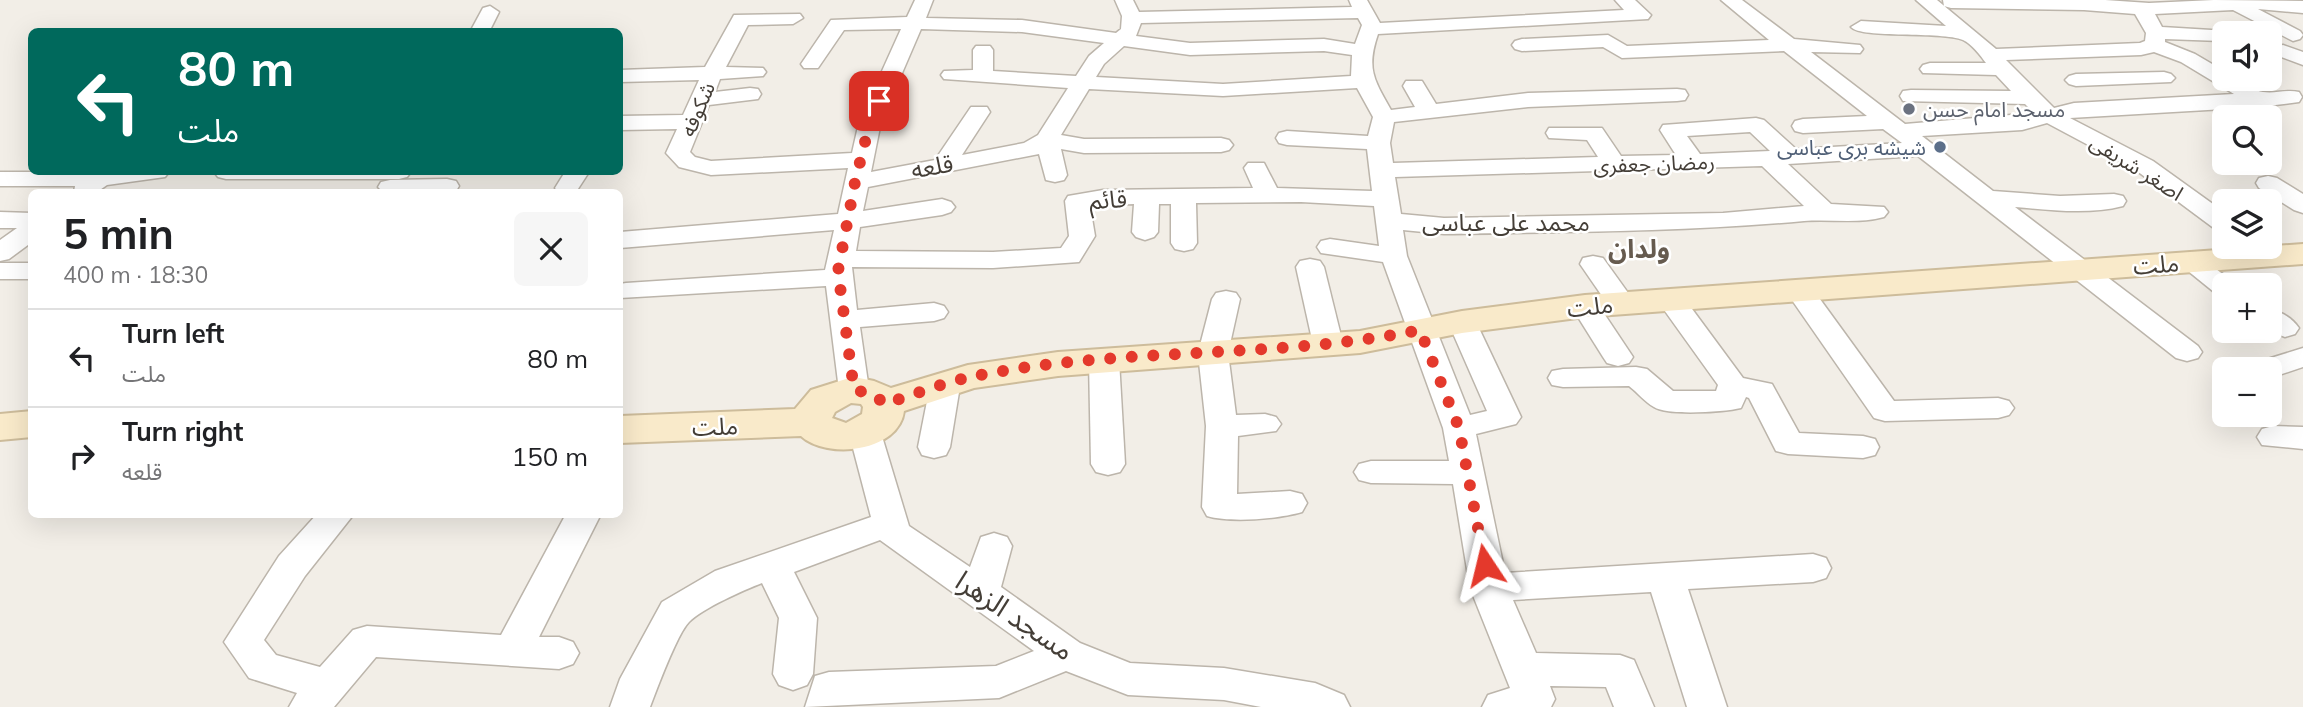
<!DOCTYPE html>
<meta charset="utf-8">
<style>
body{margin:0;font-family:Mulish,"Noto Sans Arabic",sans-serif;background:#f6f6f6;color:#202124;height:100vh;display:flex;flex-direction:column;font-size:26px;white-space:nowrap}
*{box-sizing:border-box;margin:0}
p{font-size:23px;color:#757577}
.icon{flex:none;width:38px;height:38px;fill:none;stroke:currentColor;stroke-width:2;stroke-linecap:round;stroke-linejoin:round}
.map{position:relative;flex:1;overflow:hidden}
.side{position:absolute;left:28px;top:189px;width:595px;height:329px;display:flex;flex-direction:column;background:#fff;border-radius:10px;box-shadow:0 7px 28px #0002}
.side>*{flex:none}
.hud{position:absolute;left:28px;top:28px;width:595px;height:147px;border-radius:10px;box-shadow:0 7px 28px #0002;background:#00695c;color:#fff;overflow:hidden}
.buttons{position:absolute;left:2212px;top:21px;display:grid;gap:14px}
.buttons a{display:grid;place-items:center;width:70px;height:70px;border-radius:10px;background:#fff;box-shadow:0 7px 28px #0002;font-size:35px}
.pin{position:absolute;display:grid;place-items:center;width:60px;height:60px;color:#fff;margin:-30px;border-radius:14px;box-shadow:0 4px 10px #0006}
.me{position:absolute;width:77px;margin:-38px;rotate:350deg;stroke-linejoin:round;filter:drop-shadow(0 0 5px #0008)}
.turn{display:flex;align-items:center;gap:24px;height:147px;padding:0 35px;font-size:32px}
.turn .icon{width:91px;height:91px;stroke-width:2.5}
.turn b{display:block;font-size:49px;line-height:60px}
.round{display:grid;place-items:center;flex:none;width:74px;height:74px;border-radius:10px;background:#f6f6f6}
.overview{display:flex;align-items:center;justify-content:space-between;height:119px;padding:0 35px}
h1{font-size:42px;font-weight:700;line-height:52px}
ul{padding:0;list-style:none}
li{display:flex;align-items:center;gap:21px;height:98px;padding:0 35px;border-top:2px solid #e0e0e0}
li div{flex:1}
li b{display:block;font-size:26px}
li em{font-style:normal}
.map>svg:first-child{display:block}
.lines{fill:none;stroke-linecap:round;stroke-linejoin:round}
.street-casing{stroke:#bcb5ab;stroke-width:3}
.secondary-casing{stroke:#cdbc9b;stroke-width:4}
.street{fill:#fff;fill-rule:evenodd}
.secondary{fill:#f9eaca;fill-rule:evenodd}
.route{stroke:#e4392c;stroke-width:12;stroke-dasharray:0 21.6}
.worship-dot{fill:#6b7280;stroke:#fff;stroke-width:2.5}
.service-dot{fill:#5c6f8a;stroke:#fff;stroke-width:2.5}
.labels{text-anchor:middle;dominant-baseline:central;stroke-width:5;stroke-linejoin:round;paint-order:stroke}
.far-street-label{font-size:21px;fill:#443e37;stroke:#fff}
.far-worship-label{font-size:21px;fill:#5b616d;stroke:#fff;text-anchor:start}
.far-service-label{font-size:21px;fill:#4e5e75;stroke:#fff;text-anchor:end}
.street-label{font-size:24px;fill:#443e37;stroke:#fff}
.neighbourhood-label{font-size:26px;font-weight:bold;fill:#665b4f;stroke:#fff}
.near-street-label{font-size:28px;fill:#443e37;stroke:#fff}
</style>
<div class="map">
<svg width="2303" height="707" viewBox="0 0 2303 707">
<rect width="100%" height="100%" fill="#f2eee7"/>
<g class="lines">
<defs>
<g id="street">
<path d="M915 0H933L926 18 1022 20 1116 33 1121 29 1122 16 1115 0H1133L1139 12 1352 7 1349 0H1367L1380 23 1624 10 1615 0H1635L1651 15 1648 19 1378 34C1366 69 1374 80 1391 110L1415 107 1403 86 1406 81H1422L1436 104 1528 93 1677 89 1685 90 1688 95 1685 100 1677 101 1528 107 1394 122 1390 143 1393 163 1598 157 1587 140 1549 138 1546 133 1549 128H1602L1621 156 1676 155 1660 130 1663 125 1756 118 1764 120 1796 149 1902 143 1883 129 1803 133 1795 131 1792 126 1795 121 1803 119 1867 116 1784 51 1622 58 1603 47 1522 51 1515 49 1512 45 1515 41 1522 39 1608 35 1627 46 1769 40 1721 0H1742L1794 39 1860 45 1863 49 1860 53 1811 52 1905 124 2034 113 2025 104 1903 101 1900 96 1903 91 1911 90 2011 91 1996 75 1923 73 1920 69 1923 65 1930 63H1986C1980 55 1972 44 1963 40 1942 31 1861 39 1851 27L1861 21 1946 26 1916 0H1937L1996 49 2140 43 2145 41 2146 33 2135 14 2084 10 1951 8 1944 6 1943 0H2105L2149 3 2214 0 2303 1V13L2258 9 2300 31 2303 35 2300 39 2293 41 2233 10 2155 14 2162 27 2228 31 2230 33H2224V40L2221 41 2165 39V42L2195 54 2224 71V79C2243 79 2248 90 2263 92 2275 94 2287 89 2299 92L2302 97 2299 102 2259 107 2070 118 2153 161 2224 212V232L2215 229 2137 171 2047 123 2022 130 1922 136 1993 191 2060 196 2114 194 2123 196 2126 201 2123 206C2089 215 2050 210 2015 207L2198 346 2202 352 2198 358 2187 361 2176 358 1918 156 1788 164 1831 204 1884 207 1888 212 1884 217C1859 224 1830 219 1804 221 1684 232 1564 232 1444 234L1403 230 1407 256 1470 415 1487 411 1448 322 1452 316 1462 313 1472 316 1476 322 1521 417 1516 424 1476 434 1505 573 1813 554 1826 558 1831 568 1826 578 1813 582 1688 589 1727 707H1687L1651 592 1513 600 1536 653 1620 655 1634 660 1654 707H1614L1606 687 1550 686 1555 699 1551 707H1482L1488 695 1510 688 1470 588 1453 484 1371 483 1359 480 1354 472 1359 464 1371 461H1449L1443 428 1383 262 1321 253 1317 247 1321 241 1330 239 1379 246 1374 206 1301 202 1196 203 1197 243 1193 249 1184 251 1175 249 1171 243V204H1159L1158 232 1154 237 1145 240 1136 237 1132 232 1134 204 1090 206 1095 236 1079 262 993 268 852 267 857 310 934 303 944 306 948 312 944 318 934 321 860 327 869 390 865 397 854 400 843 397 839 390 826 286 620 298V284L626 283 825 270 834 230 620 248V232L838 214 848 168 711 175 679 167 666 153 677 129 620 130V116L683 115 699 80 620 82V70L705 67 734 15 800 14 803 18 793 24 748 25 726 67 763 68 766 72 763 76 720 79 715 92 750 88 758 89 761 94 758 99 709 105 690 152 695 157 711 161 852 153 859 122 901 29 844 30 818 68H804L801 64 831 20 907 17ZM1358 18 1362 25 1355 44 1324 39 1190 43 1136 36 1141 23ZM921 29 1022 32 1104 43 1089 56 1076 76 993 71V50L990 46H976L973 50V70L944 71 941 75 944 79 1068 88 1038 135 1024 143 962 155 990 112 987 107H971L935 160 871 172 881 122ZM1124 46 1190 55 1324 51 1352 55 1351 76 1223 84 1096 77 1104 64ZM2154 52 2181 62 2234 94 2074 103 2054 108 2006 60 2141 55ZM1357 88 1373 117 1368 136 1287 131 1279 133 1276 138 1279 143 1287 145 1367 149 1372 191 1277 188 1264 163H1248L1244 168 1253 188 1103 190 1068 196 1065 201 1069 236 1061 248 993 252 856 251 860 227 942 215 951 212 955 207 951 202 942 199 863 211 868 187 1039 154 1046 180 1055 182 1064 180 1067 175 1061 149 1084 153 1221 152 1229 150 1233 145 1229 140 1221 138 1084 139 1061 135 1089 89 1223 96ZM1750 132 1770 151 1700 154 1687 136ZM1762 166 1804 206 1723 213 1444 218 1401 214 1395 177Z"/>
<path d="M490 6 499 12 489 32H470L483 8Z"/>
<path d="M2283 45 2303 52V65L2276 55 2273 51 2276 47Z"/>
<path d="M2164 72 2171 74 2175 78 2171 82 2076 86 2069 84 2065 80 2069 76 2076 74Z"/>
<path d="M0 172H169L165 177 107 185 97 192H74L75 186H0Z"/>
<path d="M214 172H411L407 177 399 179H226L218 177Z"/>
<path d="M565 172H589L576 192H558L555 188Z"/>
<path d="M2268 176 2277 178 2303 194V213L2294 210 2259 188 2256 183 2259 178Z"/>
<path d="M447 179 456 181 459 186 456 191 383 192 378 187 381 182 390 180Z"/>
<path d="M0 212 32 213V242L9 259 0 261V240L17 228H0Z"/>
<path d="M2190 254 2199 256 2237 285H2224V294L2214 292 2177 262 2181 256Z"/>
<path d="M1593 256 1603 258 1631 297 1635 303 1631 309 1621 311 1611 309 1580 264 1583 258Z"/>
<path d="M1310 259 1320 261 1324 267 1343 344 1338 350 1328 353 1318 350 1313 344 1296 267 1300 261Z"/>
<rect x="0" y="263" width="32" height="16"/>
<path d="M1799 282 1809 284 1894 401 1998 398 2009 401 2014 408 2009 415 1998 418 1885 421 1874 418 1785 290 1789 284Z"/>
<path d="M1226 291 1236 293 1240 299 1228 353 1236 415 1265 414 1276 417 1281 424 1276 431 1238 436 1237 494 1290 491 1302 494 1307 503 1302 512C1278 519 1231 523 1207 516L1202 507 1206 426 1198 353 1212 299 1216 293Z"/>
<path d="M1671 292 1681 294 1743 378 1772 384 1799 433 1863 436 1875 439 1879 447 1875 455 1863 458 1788 454 1776 451 1749 398 1746 397 1741 408C1724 412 1668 416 1654 407 1645 402 1637 392 1629 386L1563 387 1552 385 1548 378 1552 371 1563 369 1636 367 1647 369 1673 391H1716L1718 385 1657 300 1661 294Z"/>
<path d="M1585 298 1595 300 1633 357 1629 363 1618 366 1607 363 1603 357 1571 306 1575 300Z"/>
<path d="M2270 309C2282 312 2292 318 2299 328L2295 334 2285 337 2270 331Z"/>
<path d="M2303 348V367L2270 378V369H2254L2258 362Z"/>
<path d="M1104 351 1115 354 1119 360 1125 464 1120 472 1108 475 1096 472 1091 464 1089 360 1093 354Z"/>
<path d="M945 376 956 379 960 386 950 447 946 455 934 458 922 455 918 447 930 386 934 379Z"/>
<path d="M865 422 876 426 881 433 909 526 970 567 981 537 994 533 1007 537 1012 546 1001 587 1080 643 1130 663 1224 668 1315 683 1344 695 1350 707H1261L1224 700 1128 695 1066 671 999 698 805 707 815 676 829 672 996 666 1034 651 880 540 794 572 817 618 813 674 807 685 793 690 779 685 773 674 779 618 762 583C744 590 703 608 689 622 677 634 657 689 650 707H610L620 679 662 602 715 571 871 517 849 433 854 426Z"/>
<path d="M2273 426 2303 427V449L2262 445 2257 437 2262 429Z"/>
<path d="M317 514H354L305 576 264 640 276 655 320 667 353 630 367 626 501 635 566 514H601L539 637H559L573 642 579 653 573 664 559 669 376 657 334 707H289L297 693 249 678 224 642 279 556Z"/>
</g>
<g id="secondary">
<path d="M2303 244V264L1585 317 1462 333 1360 353 1058 376 974 388 904 411C899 452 827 460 801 436L620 443V416L795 409 811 390 846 379 854 377 874 381 891 388 968 365 1058 352 1360 331 1462 311 1585 295ZM851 403 861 404 863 407 862 414 846 423 832 418 835 412Z"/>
<path d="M32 411V437L0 440V414Z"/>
</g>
</defs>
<use href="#street" class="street-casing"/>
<use href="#secondary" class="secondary-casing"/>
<use href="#street" class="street"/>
<use href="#secondary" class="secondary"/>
</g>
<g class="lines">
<path class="route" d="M879 101 870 122 855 182 838 271 854 390 874 394 884 404C911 396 944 382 971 377 1118 346 1272 360 1420 330L1459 428 1485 565"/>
</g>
<circle class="worship-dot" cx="1909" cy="109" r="7"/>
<circle class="service-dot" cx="1940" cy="147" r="7"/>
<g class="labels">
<g class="far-street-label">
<text transform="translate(697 109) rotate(-67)">شکوفه</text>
<text transform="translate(1654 163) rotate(-2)">رمضان جعفری</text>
<text transform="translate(2137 167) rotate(32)">اصغر شریفی</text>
</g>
<g class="far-worship-label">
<text x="1923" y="109">مسجد امام حسن</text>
</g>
<g class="far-service-label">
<text x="1926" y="147">شیشه بری عباسی</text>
</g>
<g class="street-label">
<text transform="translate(932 166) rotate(-10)">قلعه</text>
<text transform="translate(1108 199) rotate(-4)">قائم</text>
<text x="1506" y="222">محمد علی عباسی</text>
<text transform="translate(2156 264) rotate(-4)">ملت</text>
<text transform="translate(1590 306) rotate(-6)">ملت</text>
<text transform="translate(715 426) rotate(-2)">ملت</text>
</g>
<g class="neighbourhood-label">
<text x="1639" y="248">ولدان</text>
</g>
<g class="near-street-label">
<text transform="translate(1015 615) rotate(34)">مسجد الزهرا</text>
</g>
</g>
</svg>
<div class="buttons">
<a><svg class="icon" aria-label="sound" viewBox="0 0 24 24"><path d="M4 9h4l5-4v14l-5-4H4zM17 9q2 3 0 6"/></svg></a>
<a><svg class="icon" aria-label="search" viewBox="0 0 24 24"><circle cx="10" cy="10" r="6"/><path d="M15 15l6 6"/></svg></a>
<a><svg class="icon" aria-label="layers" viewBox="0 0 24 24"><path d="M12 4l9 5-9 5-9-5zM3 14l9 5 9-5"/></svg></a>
<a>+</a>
<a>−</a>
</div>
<div class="pin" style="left:879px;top:101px;background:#d93025"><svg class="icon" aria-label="arrive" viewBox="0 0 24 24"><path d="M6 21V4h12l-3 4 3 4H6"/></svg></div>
<svg class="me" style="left:1485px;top:565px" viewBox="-20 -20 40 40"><path d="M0-17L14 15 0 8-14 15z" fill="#e4392c" stroke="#fff" stroke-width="4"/></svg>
<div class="hud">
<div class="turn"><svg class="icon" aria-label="left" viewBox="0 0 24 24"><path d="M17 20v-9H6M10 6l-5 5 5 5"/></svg><div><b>80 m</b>ملت</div></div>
</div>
<section class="side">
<div class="overview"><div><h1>5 min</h1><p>400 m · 18:30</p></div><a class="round"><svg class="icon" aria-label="close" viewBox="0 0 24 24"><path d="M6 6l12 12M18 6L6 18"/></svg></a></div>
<ul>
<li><svg class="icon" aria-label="left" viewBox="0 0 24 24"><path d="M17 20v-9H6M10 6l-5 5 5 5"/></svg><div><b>Turn left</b><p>ملت</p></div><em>80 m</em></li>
<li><svg class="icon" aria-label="right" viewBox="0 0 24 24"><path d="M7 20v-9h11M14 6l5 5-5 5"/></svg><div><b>Turn right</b><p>قلعه</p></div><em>150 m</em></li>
</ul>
</section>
</div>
